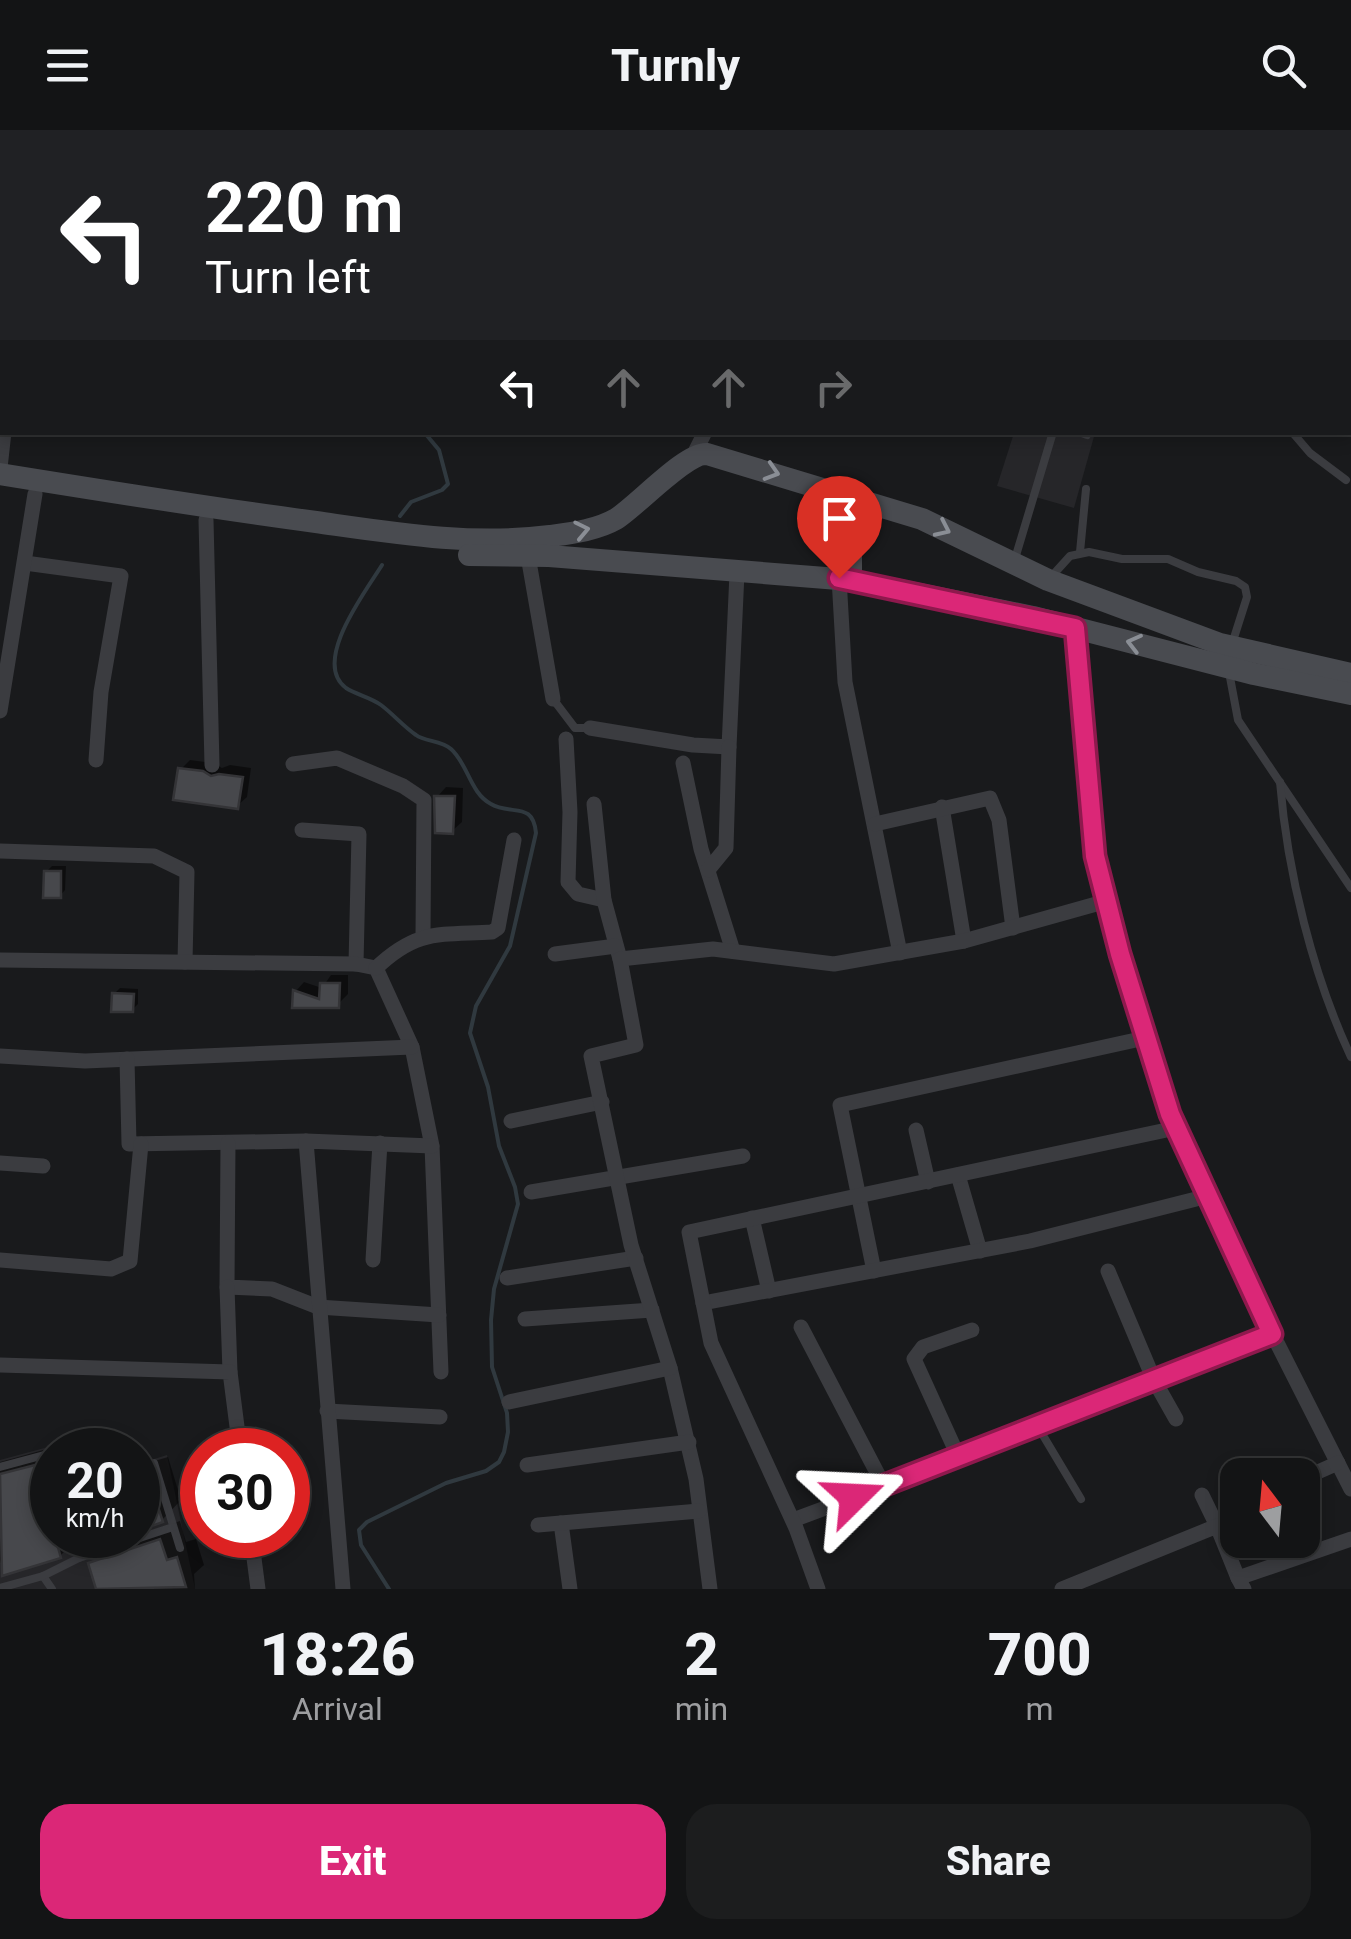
<!DOCTYPE html>
<style>
body{margin:0;font-family:Roboto,sans-serif;background:#1c1d1e;color:#f1f3f6;height:100vh;display:flex;flex-direction:column;font-size:38px;white-space:nowrap}
*{box-sizing:border-box;margin:0}
p{font-size:32px;color:#9d9ea0}
.icon{flex:none;width:55px;height:55px;fill:none;stroke:currentColor;stroke-width:2;stroke-linecap:round;stroke-linejoin:round}
.map{position:relative;height:1459px;overflow:hidden}
.details{display:flex;flex-direction:column;background:#131415;flex:1}
.details>*{flex:none}
.banner{position:absolute;left:0px;top:0px;width:1352px;height:305px;box-shadow:0 5px 15px #0003,0 0 0 2px #323334;background:#202124;color:#fff;overflow:hidden}
.needle{width:65px;rotate:344deg}
.buttons{position:absolute;left:1220px;top:1328px;display:grid;gap:20px}
.buttons a{display:grid;place-items:center;width:100px;height:100px;border-radius:20px;background:#131415;box-shadow:0 5px 15px #0003,0 0 0 2px #323334;font-size:50px}
.speed{position:absolute;left:30px;top:1298px;display:flex;gap:20px;font-size:50px;font-weight:700;text-align:center}
.speed>*{display:grid;place-content:center;width:130px;height:130px;border-radius:50%;background:#131415;box-shadow:0 5px 15px #0003,0 0 0 2px #323334;line-height:1}
.speed small{font-size:25px;font-weight:400}
.speed .limit{border:15px solid #d22;background:#fff;color:#111}
.pin{position:absolute;display:grid;place-items:center;width:85px;height:85px;color:#fff;margin:-102px -42px;border-radius:50% 50% 50% 0;rotate:-45deg;box-shadow:0 0 10px #0007}
.pin .icon{rotate:45deg}
.me{position:absolute;width:110px;margin:-55px;rotate:69deg;stroke-linejoin:round;filter:drop-shadow(0 0 8px #0008)}
.turn{display:flex;align-items:center;gap:35px;height:210px;padding:0 40px;font-size:45px}
.turn .icon{width:130px;height:130px;stroke-width:2.5}
.turn b{display:block;font-size:70px;line-height:85px}
.lanes{display:flex;align-items:center;height:95px;padding:0 40px;background:#0003;justify-content:center;gap:50px;direction:ltr}
.lanes .off{opacity:.35}
.eta{display:flex;justify-content:space-evenly;align-items:center;height:170px;text-align:center}
.eta b{font-size:60px;font-weight:800;line-height:70px}
.cta{display:flex;gap:20px;margin-top:auto;padding:20px 40px}
.cta a{flex:1;height:115px;border-radius:30px;background:#db2777;color:#fff;font-size:40px;font-weight:800;line-height:115px;text-align:center}
.cta a+a{background:#1c1d1e;color:#f1f3f6}
header{display:flex;justify-content:space-between;align-items:center;height:130px;padding:0 40px;background:#131415;font-size:45px;font-weight:800}
.map>svg:first-child{display:block}
.built{fill:#262629}
.green{fill:#212a22}
.shadow{fill:#0007}
.lines{fill:none;stroke-linecap:round;stroke-linejoin:round}
.stream{stroke:#30393f;stroke-width:4}
.building{fill:#47484c;stroke:#343437;stroke-width:2.5}
.lane{stroke:#3b3c40;stroke-width:8}
.street{stroke:#3b3c40;stroke-width:15}
.secondary{stroke:#494b50;stroke-width:22}
.oneway{stroke:#8a8e95}
.route-casing{stroke:#8e194d;stroke-width:25}
.route{stroke:#db2777;stroke-width:18}
</style>
<header><svg class="icon" aria-label="menu" viewBox="0 0 24 24"><path d="M4 6h16M4 12h16M4 18h16"/></svg>Turnly<svg class="icon" aria-label="search" viewBox="0 0 24 24"><circle cx="10" cy="10" r="6"/><path d="M15 15l6 6"/></svg></header>
<div class="map">
<svg width="1351" height="1459" viewBox="0 0 1351 1459">
<rect width="100%" height="100%" fill="#191a1c"/>
<g class="built">
<path d="M1210 0H1351V111L1350 2Z"/>
<path d="M1014 303H1095L1074 378 997 356Z"/>
<path d="M63 1313 65 1320H52V1405H138V1334L167 1325 195 1459H0V1330Z"/>
</g>
<path class="green" d="M784 0H963L966 2H784Z"/>
<g class="shadow">
<path d="M190 630 213 633 222 638 230 635 251 638 247 667 237 676 181 639Z"/>
<path d="M446 657 463 658 462 692 452 701 437 667Z"/>
<path d="M52 736H66L65 760 60 766 46 742Z"/>
<path d="M331 845H348V864L338 874 295 875V862L304 852 322 858Z"/>
<path d="M120 858 138 859V874L132 880 114 864Z"/>
<path d="M54 1317 52 1405H81L60 1426 4 1443 0 1430V1332Z"/>
<path d="M168 1327 181 1370 162 1390 138 1398V1336Z"/>
<path d="M180 1391 186 1412 196 1409 204 1435 194 1444 195 1459H99L91 1434 111 1414Z"/>
</g>
<g class="lines">
<g class="stream">
<path d="M154 0 156 2"/>
<path d="M400 386 411 372 442 360 448 354 439 320 424 302"/>
<path d="M382 435C366 461 311 532 346 558 357 565 370 567 381 575 393 584 403 596 416 605 425 612 441 610 451 619 468 634 470 663 491 674 512 686 533 671 536 703L510 816 476 876 470 903 488 957 499 1016 515 1057 518 1074 494 1159 491 1190 492 1237 507 1283 508 1302 504 1322 499 1332 486 1341 446 1353 367 1392 359 1400 361 1415 389 1459"/>
</g>
</g>
<g class="building">
<path d="M178 638 203 641 211 646 219 644 243 647 238 679 173 670Z"/>
<path d="M434 666H455L453 704 435 703Z"/>
<path d="M44 741H61V768H43Z"/>
<path d="M320 853H340L339 878H292L293 860 319 869Z"/>
<path d="M112 863 134 864 133 882H111Z"/>
<path d="M35 1335 61 1428 2 1446 0 1344Z"/>
<path d="M148 1346 163 1392 138 1401V1349Z"/>
<path d="M80 1405H125L84 1418Z"/>
<path d="M160 1409 167 1430 177 1427 186 1457 96 1459 88 1433Z"/>
</g>
<g class="lines">
<g class="lane">
<path d="M904 0 910 2"/>
<path d="M1224 0 1227 2"/>
<path d="M1350 98 1351 99"/>
<path d="M1079 302 1087 305"/>
<path d="M1292 302 1310 323 1346 350"/>
<path d="M1080 422 1086 359"/>
<path d="M1014 432 1053 302"/>
<path d="M1051 447 1070 426 1089 422 1122 429H1168L1198 442 1236 451 1245 457 1247 467 1232 514"/>
<path d="M1229 542 1238 590 1351 758"/>
<path d="M553 569 575 598H589"/>
<path d="M1280 652C1287 741 1313 846 1351 927"/>
<path d="M1038 1297 1081 1369"/>
<path d="M154 1333 180 1418"/>
<path d="M0 1337 48 1324 52 1338"/>
<path d="M72 1405 79 1428"/>
<path d="M43 1446 52 1459"/>
<path d="M0 1458 43 1446 79 1428 173 1397"/>
</g>
<g class="street">
<path d="M475 0V2"/>
<path d="M567 1 578 2"/>
<path d="M393 2V0"/>
<path d="M765 2 766 0"/>
<path d="M0 64 2 84"/>
<path d="M0 227H2"/>
<path d="M693 326 705 302"/>
<path d="M0 338 4 302"/>
<path d="M206 390 212 635"/>
<path d="M528 426 553 569"/>
<path d="M25 433 121 446 101 562 96 630"/>
<path d="M839 448 845 552 900 823"/>
<path d="M1075 498 1095 726 1145 908 1176 998 1272 1203 1351 1359"/>
<path d="M0 581 35 364"/>
<path d="M590 598 693 615 729 617 737 443"/>
<path d="M566 609 570 682 568 752 578 764 604 770"/>
<path d="M683 633 701 719 733 821"/>
<path d="M293 634 337 628 403 656 424 670 423 805"/>
<path d="M594 674 604 770 620 829"/>
<path d="M942 677 964 811"/>
<path d="M875 694 990 668 999 690 1013 798"/>
<path d="M302 700 359 704 356 834"/>
<path d="M0 721 154 726 187 742 185 832"/>
<path d="M708 740 726 718 729 617"/>
<path d="M555 824 616 816"/>
<path d="M0 830 356 834 376 838 412 917 432 1016 441 1242"/>
<path d="M376 838C417 799 439 805 492 802L498 798 514 710"/>
<path d="M0 926 85 931 412 917"/>
<path d="M127 929 129 1014 306 1011"/>
<path d="M511 991 602 972"/>
<path d="M916 1000 928 1052"/>
<path d="M228 1013 227 1157 272 1159 318 1177 439 1185"/>
<path d="M0 1033 43 1036"/>
<path d="M958 1045 980 1121"/>
<path d="M531 1062 743 1026"/>
<path d="M752 1088 769 1161"/>
<path d="M0 1130 111 1139 130 1131 141 1014"/>
<path d="M373 1130 380 1013"/>
<path d="M874 1141 840 975 1145 908"/>
<path d="M1108 1141 1154 1250 1176 1289"/>
<path d="M507 1148 636 1128"/>
<path d="M227 1157 230 1242"/>
<path d="M703 1173 1030 1111 1208 1066"/>
<path d="M525 1189 652 1180"/>
<path d="M801 1197 884 1356"/>
<path d="M0 1235 230 1242 240 1320"/>
<path d="M670 1238 696 1349 710 1459"/>
<path d="M509 1272 670 1238 631 1115 591 926 636 915 620 829 713 819 834 834 964 811 1107 771"/>
<path d="M327 1281 440 1287"/>
<path d="M959 1328 914 1229 923 1217 972 1200"/>
<path d="M527 1335 689 1312"/>
<path d="M1302 1349 1338 1333"/>
<path d="M1202 1365 1217 1396"/>
<path d="M793 1390 949 1332 1272 1203"/>
<path d="M561 1393 570 1459"/>
<path d="M538 1395 699 1381"/>
<path d="M251 1405 258 1459"/>
<path d="M343 1459 306 1011 432 1016"/>
<path d="M818 1459 796 1398 711 1213 689 1102 1176 998"/>
<path d="M1062 1459 1217 1396 1238 1448"/>
<path d="M1244 1459 1238 1448 1351 1409"/>
</g>
<g class="secondary">
<path d="M0 344C105 361 210 378 316 392 394 403 471 416 550 406 572 403 597 400 616 389 638 375 686 322 707 324L922 389 1048 450 1220 514 1351 544"/>
<path d="M851 367V450"/>
<path d="M469 425 549 426 851 450 1033 487 1254 544 1351 564"/>
</g>
</g>
<defs><path id="oneway-chevron" d="M-2-3.5L2.5 0L-2 3.5" fill="none" stroke-width="1.6" stroke-linecap="round" stroke-linejoin="round" transform="scale(2.5)"/></defs>
<g class="oneway">
<use href="#oneway-chevron" transform="translate(772 342) rotate(17)"/>
<use href="#oneway-chevron" transform="translate(943 399) rotate(25)"/>
<use href="#oneway-chevron" transform="translate(582 400) rotate(-12)"/>
<use href="#oneway-chevron" transform="translate(1134 513) rotate(-166)"/>
</g>
<g class="lines">
<defs>
<path id="route" d="M839 448 1075 498 1095 726 1120 824 1170 984 1272 1204 854 1367"/>
</defs>
<use href="#route" class="route-casing"/>
<use href="#route" class="route"/>
</g>
</svg>
<div class="buttons">
<a><svg class="needle" viewBox="-14 -14 28 28"><path d="M0-13l5 13h-10z" fill="#e53935"/><path d="M0 13l5-13h-10z" fill="#9d9ea0"/></svg></a>
</div>
<div class="speed"><div>20<small>km/h</small></div><div class="limit">30</div></div>
<div class="pin" style="left:839px;top:448px;background:#d93025"><svg class="icon" aria-label="arrive" viewBox="0 0 24 24"><path d="M6 21V4h12l-3 4 3 4H6"/></svg></div>
<svg class="me" style="left:854px;top:1367px" viewBox="-20 -20 40 40"><path d="M0-17L14 15 0 8-14 15z" fill="#db2777" stroke="#fff" stroke-width="4"/></svg>
<div class="banner">
<div class="turn"><svg class="icon" aria-label="left" viewBox="0 0 24 24"><path d="M17 20v-9H6M10 6l-5 5 5 5"/></svg><div><b>220 m</b>Turn left</div></div>
<div class="lanes"><svg class="icon" aria-label="left" viewBox="0 0 24 24"><path d="M17 20v-9H6M10 6l-5 5 5 5"/></svg><svg class="icon off" aria-label="ahead" viewBox="0 0 24 24"><path d="M12 20V5M6 11l6-6 6 6"/></svg><svg class="icon off" aria-label="ahead" viewBox="0 0 24 24"><path d="M12 20V5M6 11l6-6 6 6"/></svg><svg class="icon off" aria-label="right" viewBox="0 0 24 24"><path d="M7 20v-9h11M14 6l5 5-5 5"/></svg></div>
</div>
</div>
<section class="details">
<div class="eta">
<div><b>18:26</b><p>Arrival</p></div>
<div><b>2</b><p>min</p></div>
<div><b>700</b><p>m</p></div>
</div>
<div class="cta"><a>Exit</a><a>Share</a></div>
</section>
